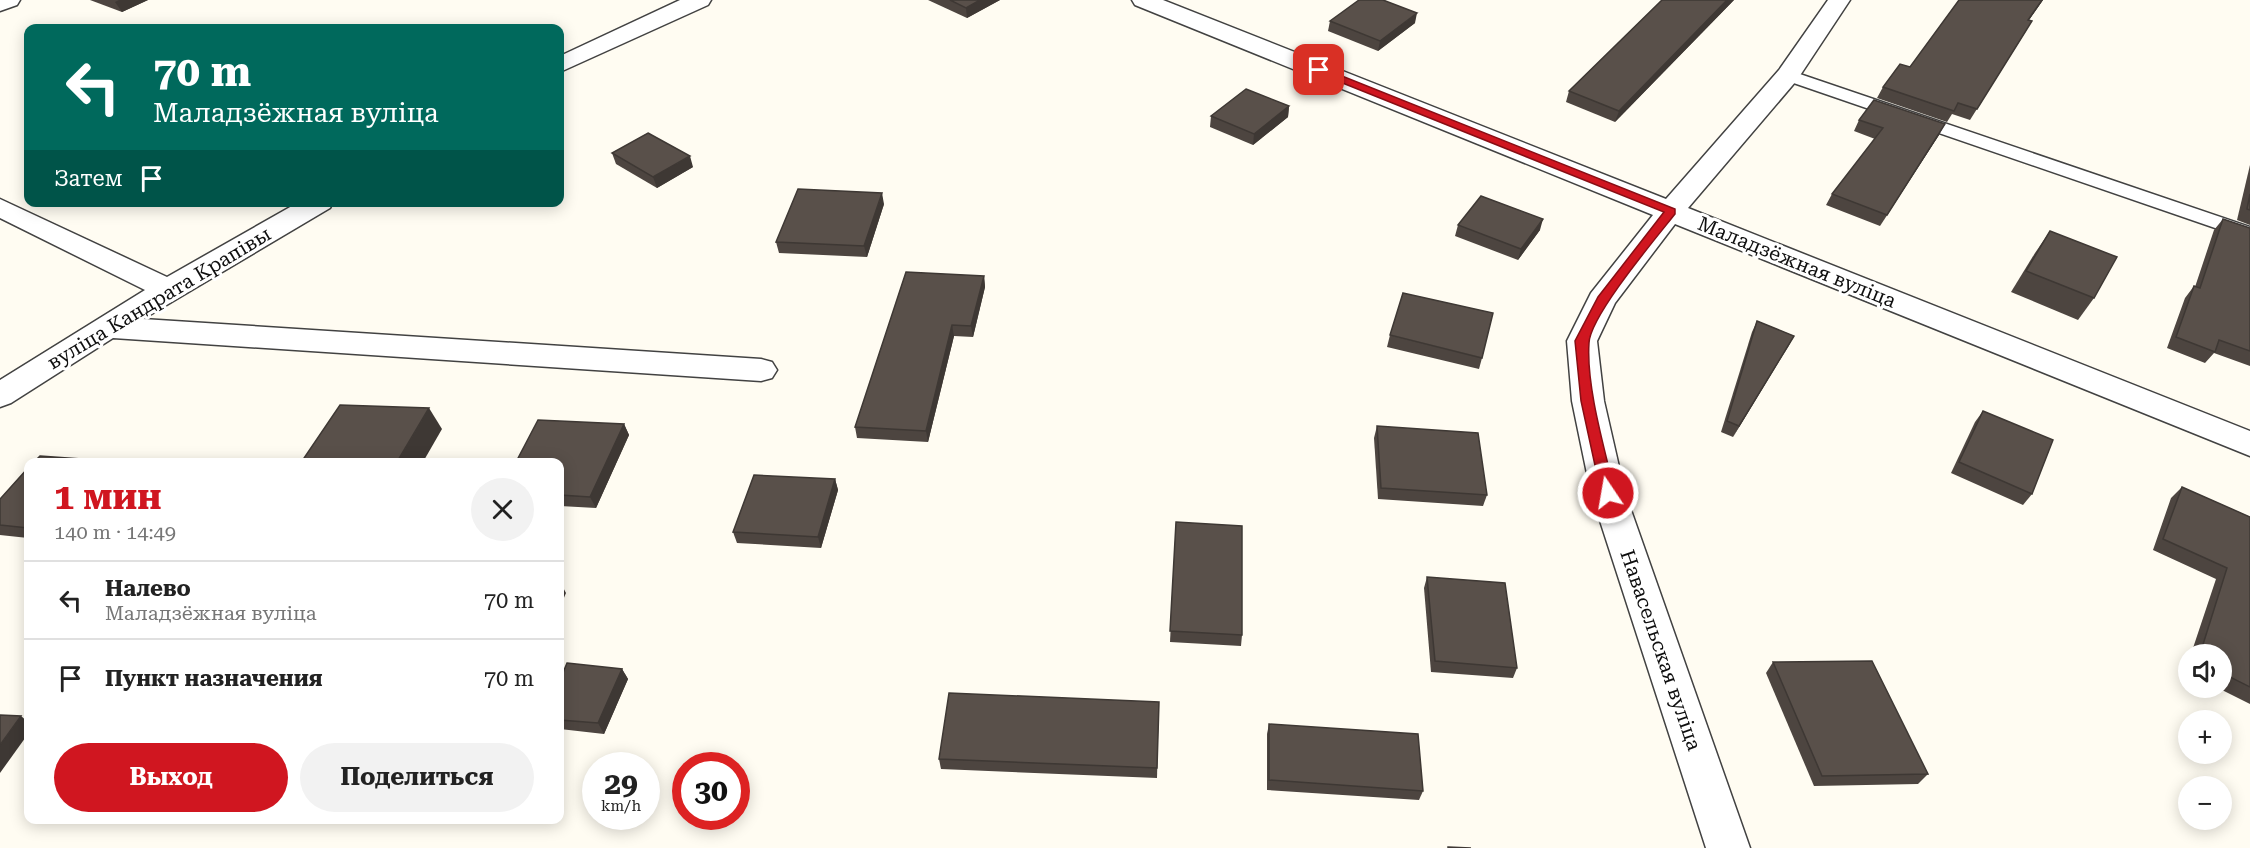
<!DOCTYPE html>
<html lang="ru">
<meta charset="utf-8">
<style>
body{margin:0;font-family:"Roboto Serif",serif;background:#f2f2f2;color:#222;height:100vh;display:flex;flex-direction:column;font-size:22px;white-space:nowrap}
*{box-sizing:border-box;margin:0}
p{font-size:20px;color:#767676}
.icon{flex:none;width:33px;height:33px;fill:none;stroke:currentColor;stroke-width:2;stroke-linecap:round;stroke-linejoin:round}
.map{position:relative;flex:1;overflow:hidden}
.side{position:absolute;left:24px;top:458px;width:540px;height:366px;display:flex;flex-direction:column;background:#fff;border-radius:12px;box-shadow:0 3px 15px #0003}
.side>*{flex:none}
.top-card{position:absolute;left:24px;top:24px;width:540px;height:183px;border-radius:12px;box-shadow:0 3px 15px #0003;background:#00695c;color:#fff;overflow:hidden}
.tools{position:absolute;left:2178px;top:644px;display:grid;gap:12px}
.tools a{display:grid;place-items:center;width:54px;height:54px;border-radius:50%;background:#fff;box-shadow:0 3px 15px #0003;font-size:30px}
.speed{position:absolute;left:582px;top:752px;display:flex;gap:12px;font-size:30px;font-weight:700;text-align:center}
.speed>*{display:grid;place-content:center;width:78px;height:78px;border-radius:50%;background:#fff;box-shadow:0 3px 15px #0003;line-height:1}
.speed small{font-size:15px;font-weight:400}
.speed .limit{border:9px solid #d22;background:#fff;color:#111}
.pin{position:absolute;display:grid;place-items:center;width:51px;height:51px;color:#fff;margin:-26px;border-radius:12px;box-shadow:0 3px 9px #0006}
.me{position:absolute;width:66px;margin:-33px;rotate:348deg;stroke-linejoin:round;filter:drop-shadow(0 0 4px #0008)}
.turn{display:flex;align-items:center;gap:21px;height:126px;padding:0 30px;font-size:27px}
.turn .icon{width:78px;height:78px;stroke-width:2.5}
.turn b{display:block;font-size:42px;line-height:51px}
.then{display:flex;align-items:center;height:57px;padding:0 30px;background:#0003;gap:12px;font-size:22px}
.round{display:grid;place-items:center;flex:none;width:63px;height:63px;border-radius:32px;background:#f2f2f2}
.summary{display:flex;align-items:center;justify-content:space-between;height:102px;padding:0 30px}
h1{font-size:36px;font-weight:700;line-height:45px;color:#d01620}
.cta{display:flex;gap:12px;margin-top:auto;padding:12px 30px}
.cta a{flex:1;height:69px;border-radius:36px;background:#d01620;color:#fff;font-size:24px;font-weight:700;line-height:69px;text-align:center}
.cta a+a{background:#f2f2f2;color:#222}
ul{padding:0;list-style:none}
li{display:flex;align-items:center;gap:18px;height:78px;padding:0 30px;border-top:2px solid #e0e0e0}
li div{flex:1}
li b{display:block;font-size:22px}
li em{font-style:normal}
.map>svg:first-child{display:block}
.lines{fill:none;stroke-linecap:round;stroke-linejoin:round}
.lane-casing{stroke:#424242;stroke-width:3}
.street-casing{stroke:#424242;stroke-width:3}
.lane{fill:#fff;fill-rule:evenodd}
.street{fill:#fff;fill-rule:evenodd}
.wall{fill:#4d4540}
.shaded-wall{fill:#3e3834}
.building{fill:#59504a;stroke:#3e3834;stroke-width:1.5}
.route{fill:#d01620;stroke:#870e15;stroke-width:1.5}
.labels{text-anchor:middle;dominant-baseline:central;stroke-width:6;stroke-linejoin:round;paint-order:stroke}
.street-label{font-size:20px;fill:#0f0f0f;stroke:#fff}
</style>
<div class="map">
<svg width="2250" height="848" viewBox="0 0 2250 848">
<rect width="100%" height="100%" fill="#fffcf2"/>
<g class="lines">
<defs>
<path id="lane" d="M1788 70 2250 227V240L1782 79 1779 75Z"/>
<g id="street">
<path d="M0 0H20L17 5 0 11Z"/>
<path d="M680 0H711L708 5 560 72V56Z"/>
<path d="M1132 0H1163L1666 199 1779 70 1828 0H1850L1797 80 1688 208 2250 431V456L1675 224 1615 303 1597 341 1604 401 1625 493 1750 848H1706L1591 493 1572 401 1567 341 1591 293 1653 215 1135 5Z"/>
<path d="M0 199 167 277 299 202H333L330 208 143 319 761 359 772 362 777 370 772 378 761 381 113 338 11 403 0 407V380L145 290 0 218Z"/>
</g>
</defs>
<use href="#lane" class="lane-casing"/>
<use href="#street" class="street-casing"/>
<use href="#lane" class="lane"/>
<use href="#street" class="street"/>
</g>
<g class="wall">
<path d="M90 0H148L122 12Z"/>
<path d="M928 0H1000L967 18Z"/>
<path d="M1662 0H1734L1615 122 1566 102 1569 91Z"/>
<path d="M1959 0H2043L2029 20 2026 31 1970 120 1952 114 1947 122 1877 98 1883 87 1910 67Z"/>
<path d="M1330 21 1415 23 1378 51 1328 31Z"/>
<path d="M1289 106 1288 117 1253 145 1210 127 1211 116Z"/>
<path d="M1859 120 1939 135 1880 226 1826 205 1832 194 1875 139 1854 131Z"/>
<path d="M612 153 693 167 657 188 616 164Z"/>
<path d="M2250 165V225L2237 220Z"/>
<path d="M884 204 867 257 779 253 776 242Z"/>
<path d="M2223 219 2250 228V366L2214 353 2205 363 2167 348 2185 298 2194 286 2195 287 2214 230Z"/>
<path d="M1458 225 1540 230 1518 260 1455 236Z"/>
<path d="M2050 231 2094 298 2078 320 2011 292 2035 253Z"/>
<path d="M984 276 985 287 973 337 954 336 928 442 857 438 855 427Z"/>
<path d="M1757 321 1794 336 1733 437 1721 432 1752 332Z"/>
<path d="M1390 335 1482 358 1479 369 1387 347Z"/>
<path d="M1983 411 2032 494 2023 505 1951 473 1975 422Z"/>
<path d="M624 424 629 435 596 508 560 506V462Z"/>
<path d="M1377 426 1487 495 1483 506 1378 499 1374 438Z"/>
<path d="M28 468V538L0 535V499Z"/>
<path d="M835 479 838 490 821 548 737 543 733 532Z"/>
<path d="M2182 487 2250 517V704L2216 687H2222V654H2191L2216 579 2153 550 2171 498Z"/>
<path d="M1176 522 1242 635 1241 646 1170 642Z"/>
<path d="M1427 577 1517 668 1513 678 1431 672 1424 588Z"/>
<path d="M1773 662 1928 774 1918 784 1814 786 1766 673Z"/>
<path d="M2188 663V673L2186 672Z"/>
<path d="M622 669 628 679 604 734 560 729V680Z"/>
<path d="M1159 702 1157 778 941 769 939 759Z"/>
<path d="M1269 724 1423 791 1419 800 1267 790V734Z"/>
</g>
<g class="shaded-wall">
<path d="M119 0H148L122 12 115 2Z"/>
<path d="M980 0H1000L967 18 966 8Z"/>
<path d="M1727 0H1734L1615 122 1619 111Z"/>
<path d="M2042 0H2043L2022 30 2028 20Z"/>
<path d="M1417 13 1415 23 1378 51 1380 41Z"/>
<path d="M1289 106 1288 117 1253 145 1254 134Z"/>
<path d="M1945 124 1939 135 1880 226 1887 215Z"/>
<path d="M690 156 693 167 657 188 653 177Z"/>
<path d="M882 193 884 204 867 257 864 246Z"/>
<path d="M1543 219 1540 230 1518 260 1521 249Z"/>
<path d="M984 276 985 287 973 337 971 326Z"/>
<path d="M952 325 954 336 928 442 926 431Z"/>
<path d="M1794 336 1788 347 1733 437 1739 426Z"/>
<path d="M429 408 442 429 423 462H397Z"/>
<path d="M624 424 629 435 596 508 590 497Z"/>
<path d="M835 479 838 490 821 548 818 537Z"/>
<path d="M560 582 566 593 560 607Z"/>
<path d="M622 669 628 679 604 734 598 723Z"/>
<path d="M21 716 28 722V734L0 773V745Z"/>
</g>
<g class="building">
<path d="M950 0H980L966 8Z"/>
<path d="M1359 0H1383L1417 13 1380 41 1330 21Z"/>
<path d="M1662 0H1727L1619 111 1569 91Z"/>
<path d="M1959 0H2042L2028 20 2032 21 1977 109 1958 103 1954 111 1883 87 1900 64 1910 67Z"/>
<path d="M1246 89 1289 106 1254 134 1211 116Z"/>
<path d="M1874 100 1945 124 1887 215 1832 194 1883 128 1859 120Z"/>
<path d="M648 133 690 156 653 177 612 153Z"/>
<path d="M798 189 882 193 864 246 776 242Z"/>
<path d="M2250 194V210L2247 209Z"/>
<path d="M1481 196 1543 219 1521 249 1458 225Z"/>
<path d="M2223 219 2250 228V351L2219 340 2215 352 2176 337 2194 286 2200 288Z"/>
<path d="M2050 231 2117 257 2094 298 2026 271Z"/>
<path d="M906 272 984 276 971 326 952 325 926 431 855 427Z"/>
<path d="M1403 293 1493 313 1482 358 1390 335Z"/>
<path d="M1757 321 1794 336 1739 426 1727 421Z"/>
<path d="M340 405 429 408 397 462H329L302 461Z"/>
<path d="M1983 411 2053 440 2032 494 1959 462Z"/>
<path d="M538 420 624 424 590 497 560 495V462H516Z"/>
<path d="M1377 426 1478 433 1487 495 1381 488Z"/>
<path d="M40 456 124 462H34Z"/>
<path d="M28 468V528L0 525V499Z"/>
<path d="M754 475 835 479 818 537 733 532Z"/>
<path d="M2182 487 2250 517V687L2222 673V654H2200L2227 568 2163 539Z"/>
<path d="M1176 522 1242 526V635L1170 631Z"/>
<path d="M1427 577 1505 583 1517 668 1435 661Z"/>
<path d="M1872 661 1928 774 1822 776 1773 662Z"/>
<path d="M567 663 622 669 598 723 560 720V680Z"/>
<path d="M949 693 1159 702 1157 768 939 759Z"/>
<path d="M0 715 21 716 0 745Z"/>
<path d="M1269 724 1418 734 1423 791 1269 780Z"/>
<path d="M1448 847 1471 848H1448Z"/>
</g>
<path class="route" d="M1315 68H1322L1675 209V214C1656 238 1590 316 1589 343 1586 387 1605 450 1615 493L1613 497 1608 499 1601 493 1581 401 1575 341 1598 297 1664 212 1315 72Z"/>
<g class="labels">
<g class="street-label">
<text transform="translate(1797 262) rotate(22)">Маладзёжная вуліца</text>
<text transform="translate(159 298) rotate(-31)">вуліца Кандрата Крапівы</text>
<text transform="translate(1661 650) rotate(71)">Навасельская вуліца</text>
</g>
</g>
</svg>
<div class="tools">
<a><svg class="icon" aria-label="sound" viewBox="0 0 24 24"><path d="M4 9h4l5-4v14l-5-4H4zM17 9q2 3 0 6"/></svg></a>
<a>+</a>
<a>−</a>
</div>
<div class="speed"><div>29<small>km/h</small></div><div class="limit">30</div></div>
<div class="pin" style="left:1319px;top:70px;background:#d93025"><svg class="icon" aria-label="arrive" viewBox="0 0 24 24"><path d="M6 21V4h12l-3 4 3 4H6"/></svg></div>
<svg class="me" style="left:1608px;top:493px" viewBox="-20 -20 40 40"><circle r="17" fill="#d01620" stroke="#fff" stroke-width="3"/><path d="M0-11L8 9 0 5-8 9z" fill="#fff"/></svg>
<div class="top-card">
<div class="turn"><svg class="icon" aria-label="left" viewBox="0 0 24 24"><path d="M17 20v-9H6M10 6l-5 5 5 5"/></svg><div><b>70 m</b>Маладзёжная вуліца</div></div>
<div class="then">Затем<svg class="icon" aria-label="arrive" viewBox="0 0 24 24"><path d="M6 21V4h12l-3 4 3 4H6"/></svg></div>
</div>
<section class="side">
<div class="summary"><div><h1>1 мин</h1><p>140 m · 14:49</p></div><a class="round"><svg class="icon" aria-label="close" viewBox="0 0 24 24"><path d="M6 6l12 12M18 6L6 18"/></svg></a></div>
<ul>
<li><svg class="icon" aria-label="left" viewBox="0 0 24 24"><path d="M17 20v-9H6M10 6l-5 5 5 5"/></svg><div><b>Налево</b><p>Маладзёжная вуліца</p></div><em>70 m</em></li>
<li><svg class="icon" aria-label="arrive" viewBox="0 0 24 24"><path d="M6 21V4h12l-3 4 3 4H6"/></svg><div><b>Пункт назначения</b></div><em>70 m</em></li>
</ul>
<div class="cta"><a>Выход</a><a>Поделиться</a></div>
</section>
</div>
